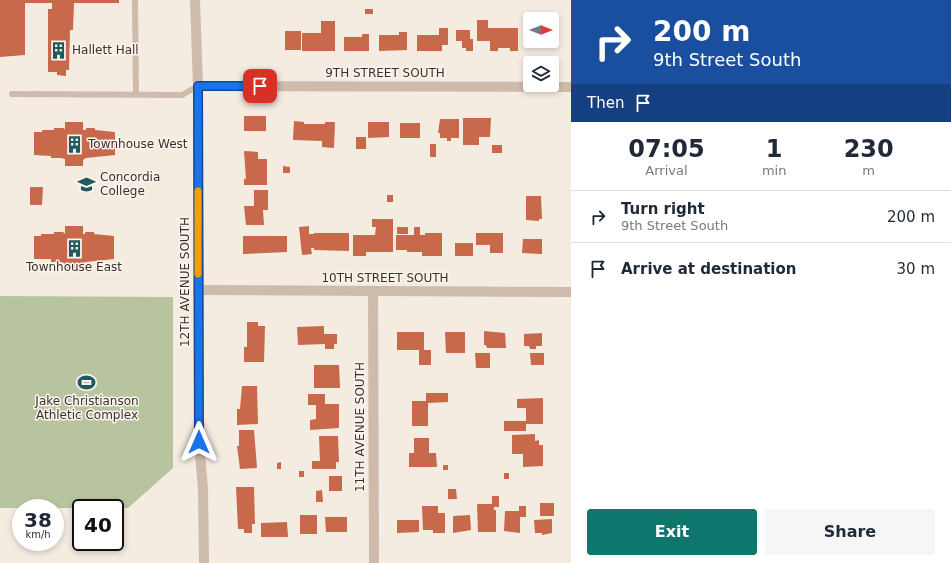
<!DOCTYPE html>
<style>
body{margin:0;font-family:"DejaVu Sans",sans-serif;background:#f6f6f7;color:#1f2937;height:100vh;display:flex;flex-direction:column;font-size:15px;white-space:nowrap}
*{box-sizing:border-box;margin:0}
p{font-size:13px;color:#747a83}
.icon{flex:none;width:22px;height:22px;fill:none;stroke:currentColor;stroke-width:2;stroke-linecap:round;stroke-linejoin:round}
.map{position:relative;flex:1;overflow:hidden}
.panel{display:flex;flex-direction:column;background:#fff;width:380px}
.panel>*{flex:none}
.guide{background:#1a4fa0;color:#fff;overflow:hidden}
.needle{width:26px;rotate:90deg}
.controls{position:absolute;left:523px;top:12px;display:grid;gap:8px}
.controls a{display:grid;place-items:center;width:36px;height:36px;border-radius:4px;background:#fff;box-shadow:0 2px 6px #0003;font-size:20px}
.speed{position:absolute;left:12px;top:499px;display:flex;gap:8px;font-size:20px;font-weight:700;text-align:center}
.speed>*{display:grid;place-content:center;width:52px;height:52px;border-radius:50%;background:#fff;box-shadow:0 2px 6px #0003;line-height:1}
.speed small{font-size:10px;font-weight:400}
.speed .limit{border:2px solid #111;border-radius:6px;background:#fff;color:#111}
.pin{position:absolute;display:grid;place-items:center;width:34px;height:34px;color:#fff;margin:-17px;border-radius:8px;box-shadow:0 2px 6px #0006}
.me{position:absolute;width:44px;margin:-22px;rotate:0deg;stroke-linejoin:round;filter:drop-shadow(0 0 3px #0008)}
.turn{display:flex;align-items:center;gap:14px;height:84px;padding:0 16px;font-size:18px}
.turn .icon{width:52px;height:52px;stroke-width:2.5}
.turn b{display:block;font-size:28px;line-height:34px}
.then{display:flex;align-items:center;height:38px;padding:0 16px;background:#0003;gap:8px;font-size:15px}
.eta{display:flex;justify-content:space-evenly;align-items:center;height:68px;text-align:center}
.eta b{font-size:24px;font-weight:700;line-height:28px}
.button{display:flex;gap:8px;margin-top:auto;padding:8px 16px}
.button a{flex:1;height:46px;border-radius:4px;background:#0f766e;color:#fff;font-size:16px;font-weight:700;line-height:46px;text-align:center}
.button a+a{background:#f6f6f7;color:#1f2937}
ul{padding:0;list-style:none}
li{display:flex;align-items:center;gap:12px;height:52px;padding:0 16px;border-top:1px solid #e0e1e3}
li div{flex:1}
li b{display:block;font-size:15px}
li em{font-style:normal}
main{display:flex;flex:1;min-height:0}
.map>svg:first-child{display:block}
.green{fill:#b8c4a0}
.building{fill:#c8694b}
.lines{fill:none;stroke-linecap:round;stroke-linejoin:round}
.service{stroke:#cdbbac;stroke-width:6}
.minor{stroke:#cdbbac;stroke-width:10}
.tertiary{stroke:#cdbbac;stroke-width:10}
.route-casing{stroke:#114b97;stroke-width:10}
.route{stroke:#1a73e8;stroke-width:7}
.slow{stroke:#f59e0b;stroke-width:7}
.labels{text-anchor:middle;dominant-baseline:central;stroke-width:3;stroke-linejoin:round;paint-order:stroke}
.poi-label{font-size:12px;fill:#3b302b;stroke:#fbf5ee;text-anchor:start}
.street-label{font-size:12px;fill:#3b302b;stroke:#fbf5ee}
</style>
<main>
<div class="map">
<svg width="571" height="563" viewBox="0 0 571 563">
<rect width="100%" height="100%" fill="#f4ebe1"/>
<path class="green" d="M0 296 173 297V468L128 508H0Z"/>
<g class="building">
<path d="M0 0H119V3H74L73 30H70L69 70H66V76L57 75V72H48V9H52V3H25V55L0 57Z"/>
<rect x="365" y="9" width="8" height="5"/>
<path d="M477 20H488V28H518V51H510V48H498V51H490V41H477Z"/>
<path d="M321 21H335V51H302V33H321Z"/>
<path d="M439 28H448V45H442V51H417V35H439Z"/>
<path d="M456 30H470V39H473V51H466V48H462V41H456Z"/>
<rect x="285" y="31" width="16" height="19"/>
<path d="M399 32H407V50L379 51V35H399Z"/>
<path d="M362 34H369V51H344V37H362Z"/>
<rect x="531" y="41" width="19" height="7"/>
<rect x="244" y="116" width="22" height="15"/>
<path d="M463 118H491L490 137H479V145H463Z"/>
<path d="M440 119H459V138H451V141H447V138H440V133H438Z"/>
<path d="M294 121 304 122V124H325V122H335L334 148 322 147V141L293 140Z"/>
<path d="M65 122H83V130H86V128H95V130L115 132V155L86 158 83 160V166H65V159L61 158H51V156L34 155V132H42V130H54V128H64L65 130Z"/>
<path d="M368 122H389V137L368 138Z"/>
<rect x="400" y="123" width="20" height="15"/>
<rect x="356" y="137" width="10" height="12"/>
<rect x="430" y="144" width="6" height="13"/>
<rect x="492" y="145" width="10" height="8"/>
<path d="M244 151 258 152V159H267V185H244V179H246Z"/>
<path d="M283 166 290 167V173H283Z"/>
<path d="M30 187H43L42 205H30Z"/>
<path d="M254 190H268V210H263L264 225H246L244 206H254Z"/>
<rect x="387" y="195" width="6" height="7"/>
<path d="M526 196H541L542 219H539V221L526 220Z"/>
<path d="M372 219H393V252H366V256H353V235H375L376 227H372Z"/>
<path d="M65 226H83V234H85V232H94V234L114 236V259L86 262 83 263V270L64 269V263L61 262H51V259H34V236H41V234H54V232H63L65 234Z"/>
<path d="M309 226V234H314V233H349V251L314 250V248H311L312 254 302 255 299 227Z"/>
<rect x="397" y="227" width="11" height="7"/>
<path d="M414 227H420V235H425V233H442V256H422V252H407V250H396V235H414Z"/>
<path d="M476 233H503V253H490V245H476Z"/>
<path d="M243 236H287V252L243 254Z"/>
<path d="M523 239H542V254L522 253Z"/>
<rect x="455" y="243" width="18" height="13"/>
<path d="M247 322H258V326H265L264 362H244V347H247Z"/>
<path d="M324 326V334H337V344H334V349H325V344L298 345 297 327Z"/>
<path d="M484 331 505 333 506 348H487L486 345H484Z"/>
<path d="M397 332H424V350H431V365H419V350H397Z"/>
<path d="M445 332H465V353H446Z"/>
<path d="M542 333V346H536V349H530L529 346H524V334Z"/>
<path d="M475 353H490V368H476Z"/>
<path d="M530 353H544V365H531Z"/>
<path d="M314 365H339L340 388H314Z"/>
<path d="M242 386H257L258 424 237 425V409H240Z"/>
<path d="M426 393H448V402L428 403V426H412V401H426Z"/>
<path d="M308 394H325V404H339V428L310 430V420L316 419V405H308Z"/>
<path d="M543 398V424H526V431H504V421H526V408H517V399Z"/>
<path d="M239 430H254L257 468 240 469 237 446H239Z"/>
<path d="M535 434V441L539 440V445H543V466L523 467V454H512V435Z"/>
<path d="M319 436H338L339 462H336V469H312V461H320Z"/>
<path d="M414 438H429V453H436L437 467H409V453H414Z"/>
<path d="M281 462V469H277V463Z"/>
<rect x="443" y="465" width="5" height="5"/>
<rect x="299" y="471" width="5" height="6"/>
<rect x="504" y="473" width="5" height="6"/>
<rect x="329" y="476" width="13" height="15"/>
<path d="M236 487H254L255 524H252V533H244V529H238Z"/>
<path d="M448 489H456L457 499H448Z"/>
<path d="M322 490 323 502H316V491Z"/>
<path d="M492 496H499V507H494V510H496V532H478L477 504H492Z"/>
<rect x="540" y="503" width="14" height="13"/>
<path d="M422 506H438V513H445V533H433V530H423Z"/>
<path d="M519 506H526V517H520V533L504 531 505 511H519Z"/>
<path d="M16 512H21V529H15Z"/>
<rect x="300" y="515" width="17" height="19"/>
<path d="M470 515 471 530 453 533V516Z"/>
<path d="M325 517H347V532H326Z"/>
<path d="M552 519V533L542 535V533H535L534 520Z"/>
<path d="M397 520H419V532L397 533Z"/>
<path d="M287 522 288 537H261V523Z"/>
</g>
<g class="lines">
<g class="service">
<path d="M135 0 136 95"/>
<path d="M12 94 182 95 198 86"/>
</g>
<g class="minor">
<path d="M198 86 571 87"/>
<path d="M198 290 571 292"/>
<path d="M373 291 374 563"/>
</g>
<path class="tertiary" d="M195 0 198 86 199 442 203 489 204 563"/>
</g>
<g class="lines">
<defs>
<path id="route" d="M199 442 198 86H260"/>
</defs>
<use href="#route" class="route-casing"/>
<use href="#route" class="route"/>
<path class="slow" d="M198 274V191"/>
</g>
<defs>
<symbol id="building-bare" viewBox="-9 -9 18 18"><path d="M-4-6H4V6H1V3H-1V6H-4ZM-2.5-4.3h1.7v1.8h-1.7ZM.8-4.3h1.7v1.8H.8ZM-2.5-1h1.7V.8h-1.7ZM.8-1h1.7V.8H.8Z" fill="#1f5a5e" stroke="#fbf5ee" stroke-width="2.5" paint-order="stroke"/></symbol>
<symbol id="university-bare" viewBox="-9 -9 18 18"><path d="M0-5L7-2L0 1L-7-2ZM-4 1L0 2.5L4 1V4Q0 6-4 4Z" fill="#1f5a5e" stroke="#fbf5ee" stroke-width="2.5" paint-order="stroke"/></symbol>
<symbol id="stadium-bare" viewBox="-9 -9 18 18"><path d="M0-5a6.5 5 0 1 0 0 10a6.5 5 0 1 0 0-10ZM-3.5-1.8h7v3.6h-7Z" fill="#1f5a5e" stroke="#fbf5ee" stroke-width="2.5" paint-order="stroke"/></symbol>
</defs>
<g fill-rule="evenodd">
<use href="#building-bare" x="46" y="38" width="25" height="25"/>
<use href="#building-bare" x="62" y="132" width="25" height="25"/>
<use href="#university-bare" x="74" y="172" width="25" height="25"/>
<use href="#building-bare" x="62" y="236" width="25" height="25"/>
<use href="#stadium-bare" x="74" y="370" width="25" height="25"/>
</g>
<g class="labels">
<g class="poi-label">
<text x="72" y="50">Hallett Hall</text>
<text x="88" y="144">Townhouse West</text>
<text x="100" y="177">Concordia<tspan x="100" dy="14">College</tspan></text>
<text x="74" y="267" text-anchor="middle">Townhouse East</text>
<text x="87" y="401" text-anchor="middle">Jake Christianson<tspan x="87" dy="14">Athletic Complex</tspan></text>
</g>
<g class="street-label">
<text x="385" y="73">9TH STREET SOUTH</text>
<text x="385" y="278">10TH STREET SOUTH</text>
<text transform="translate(185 282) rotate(-90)">12TH AVENUE SOUTH</text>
<text transform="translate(360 427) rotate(-90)">11TH AVENUE SOUTH</text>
</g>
</g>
</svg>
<div class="controls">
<a><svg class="needle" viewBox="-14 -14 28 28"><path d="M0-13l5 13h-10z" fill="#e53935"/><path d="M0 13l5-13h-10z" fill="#747a83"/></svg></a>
<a><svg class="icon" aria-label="layers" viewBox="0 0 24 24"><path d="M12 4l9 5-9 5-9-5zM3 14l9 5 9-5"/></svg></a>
</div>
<div class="speed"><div>38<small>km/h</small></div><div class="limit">40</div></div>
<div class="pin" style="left:260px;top:86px;background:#d93025"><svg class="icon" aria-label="arrive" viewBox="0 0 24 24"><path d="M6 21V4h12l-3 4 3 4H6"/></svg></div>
<svg class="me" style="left:199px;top:442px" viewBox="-20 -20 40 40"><path d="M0-17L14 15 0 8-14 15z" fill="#1a73e8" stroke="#fff" stroke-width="4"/></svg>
</div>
<section class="panel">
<div class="guide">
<div class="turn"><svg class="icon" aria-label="right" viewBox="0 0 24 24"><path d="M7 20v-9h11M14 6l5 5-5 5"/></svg><div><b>200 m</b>9th Street South</div></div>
<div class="then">Then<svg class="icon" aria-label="arrive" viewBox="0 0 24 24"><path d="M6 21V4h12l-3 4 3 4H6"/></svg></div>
</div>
<div class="eta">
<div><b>07:05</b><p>Arrival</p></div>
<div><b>1</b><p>min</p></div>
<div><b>230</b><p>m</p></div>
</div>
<ul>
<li><svg class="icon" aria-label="right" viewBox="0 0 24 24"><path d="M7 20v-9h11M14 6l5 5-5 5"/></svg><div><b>Turn right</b><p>9th Street South</p></div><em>200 m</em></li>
<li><svg class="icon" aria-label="arrive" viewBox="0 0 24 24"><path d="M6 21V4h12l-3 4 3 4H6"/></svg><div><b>Arrive at destination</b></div><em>30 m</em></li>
</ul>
<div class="button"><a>Exit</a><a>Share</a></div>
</section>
</main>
